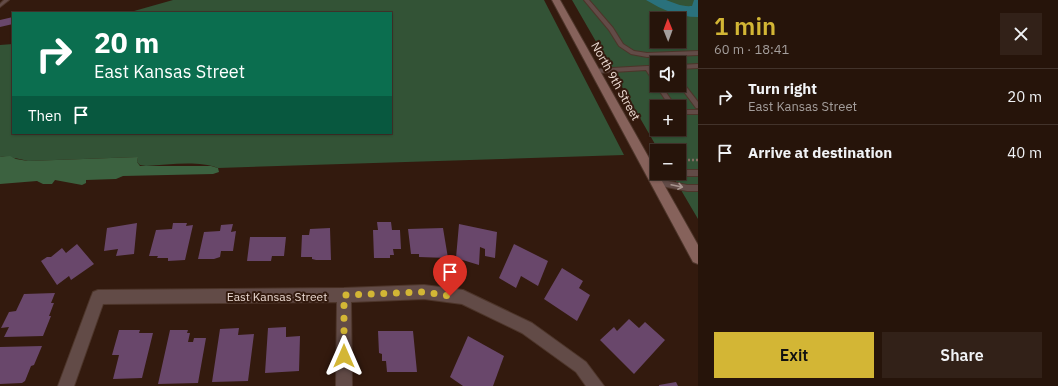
<!DOCTYPE html>
<meta charset="utf-8">
<style>
body{margin:0;font-family:"IBM Plex Sans",sans-serif;background:#322118;color:#f1f3f6;height:100vh;display:flex;flex-direction:column;font-size:15px;white-space:nowrap}
*{box-sizing:border-box;margin:0}
p{font-size:13px;color:#a49e9c}
.icon{flex:none;width:22px;height:22px;fill:none;stroke:currentColor;stroke-width:2;stroke-linecap:round;stroke-linejoin:round}
.map{position:relative;flex:1;overflow:hidden}
.sheet{display:flex;flex-direction:column;background:#26140a;width:360px}
.sheet>*{flex:none}
.banner{position:absolute;left:12px;top:12px;width:380px;height:122px;border-radius:0px;box-shadow:0 1px 3px #0004,0 0 0 1px #42332b;background:#0b6e4f;color:#fff;overflow:hidden}
.needle{width:26px;rotate:359deg}
.fabs{position:absolute;left:650px;top:12px;display:grid;gap:8px}
.fabs a{display:grid;place-items:center;width:36px;height:36px;border-radius:0px;background:#26140a;box-shadow:0 1px 3px #0004,0 0 0 1px #42332b;font-size:20px}
.pin{position:absolute;display:grid;place-items:center;width:34px;height:34px;color:#fff;margin:-41px -17px;border-radius:50% 50% 50% 0;rotate:-45deg;box-shadow:0 0 4px #0007}
.pin .icon{rotate:45deg}
.me{position:absolute;width:44px;margin:-22px;rotate:0deg;stroke-linejoin:round;filter:drop-shadow(0 0 3px #0008)}
.turn{display:flex;align-items:center;gap:14px;height:84px;padding:0 16px;font-size:18px}
.turn .icon{width:52px;height:52px;stroke-width:2.5}
.turn b{display:block;font-size:28px;line-height:34px}
.then{display:flex;align-items:center;height:38px;padding:0 16px;background:#0003;gap:8px;font-size:15px}
.round{display:grid;place-items:center;flex:none;width:42px;height:42px;border-radius:0px;background:#322118}
.headline{display:flex;align-items:center;justify-content:space-between;height:68px;padding:0 16px}
h1{font-size:24px;font-weight:600;line-height:30px;color:#d3b635}
.primary-button{display:flex;gap:8px;margin-top:auto;padding:8px 16px}
.primary-button a{flex:1;height:46px;border-radius:0px;background:#d3b635;color:#111;font-size:16px;font-weight:600;line-height:46px;text-align:center}
.primary-button a+a{background:#322118;color:#f1f3f6}
ul{padding:0;list-style:none}
li{display:flex;align-items:center;gap:12px;height:56px;padding:0 16px;border-top:1px solid #42332b}
li div{flex:1}
li b{display:block;font-size:15px}
li em{font-style:normal}
main{display:flex;flex:1;min-height:0}
.map>svg:first-child{display:block}
.green{fill:#335336;fill-rule:evenodd}
.forest{fill:#3c6240}
.water{fill:#2a717c}
.building{fill:#69476b}
.lines{fill:none;stroke-linecap:round;stroke-linejoin:round}
.service-casing{stroke:#4d352a;stroke-width:2}
.minor-casing{stroke:#4d352a;stroke-width:2}
.secondary-casing{stroke:#4d352a;stroke-width:2}
.path{stroke:#826d62;stroke-width:2.5;stroke-dasharray:2 2;stroke-linecap:butt}
.service{fill:#624b47;fill-rule:evenodd}
.minor{fill:#624b47;fill-rule:evenodd}
.secondary{fill:#86625b;fill-rule:evenodd}
.oneway{stroke:#a8948e}
.route{stroke:#d3b635;stroke-width:7;stroke-dasharray:0 12.6}
.labels{text-anchor:middle;dominant-baseline:central;stroke-width:4;stroke-linejoin:round;paint-order:stroke}
.street-label{font-size:12px;fill:#eddcd4;stroke:#331a0e}
</style>
<main>
<div class="map">
<svg width="698" height="386" viewBox="0 0 698 386">
<rect width="100%" height="100%" fill="#331a0e"/>
<g class="green">
<path d="M173 0H544L624 155 218 168C197 160 168 165 146 166L140 165 137 162 138 157 28 161C18 159 10 156 0 157V45L13 44V133H391V13H127Z"/>
<path d="M572 0H698V219L671 173H679V151H659ZM657 19H679V41H657ZM657 63H679V85H657ZM657 107H679V129H657Z"/>
</g>
<path class="forest" d="M10 156 16 159 28 161 138 157 137 162 140 166H211L218 168 219 172 213 174 123 176 116 179 86 180V183L82 185 55 180 52 184H43L37 181 0 184V157Z"/>
<path class="water" d="M646 0C652 0 660 0 666 0 674 3 682 7 692 6L694 0H698V17C678 17 663 10 646 0Z"/>
<g class="building">
<path d="M13 17V24L0 27V20Z"/>
<path d="M377 222H391L392 230H400L401 249H393L394 255H390V258H374L373 230H378Z"/>
<path d="M137 223 134 254 116 256 118 249 104 251 107 228Z"/>
<path d="M173 223H187L186 226 193 225 185 260 168 261V258H157L158 256H149L156 230 172 229Z"/>
<path d="M233 224 231 232 236 231 233 251H221L220 257 214 259H198L204 232 220 231 221 225Z"/>
<path d="M459 224 497 232 495 258 485 256V249L480 247 479 265 456 258Z"/>
<path d="M330 228 331 260H316L312 259V257H301L302 235H309L310 229Z"/>
<path d="M443 228 448 258 419 257V254H411L408 229Z"/>
<path d="M250 237H286L284 256H272L271 261H247Z"/>
<path d="M77 244 94 264 71 280 69 276 57 285 41 261 47 257H51L62 248 66 253Z"/>
<path d="M514 244 548 261 538 286 521 276 516 288 499 278Z"/>
<path d="M562 268 583 281 579 288 590 295 577 321 544 299Z"/>
<path d="M55 293 51 303H54L49 316H51L43 336 4 337 9 327 1 328 9 312 16 311 24 294Z"/>
<path d="M629 319 639 328 645 322 665 340 634 374 600 340 614 327 617 331Z"/>
<path d="M286 327V337L300 336 299 371 265 373 268 328Z"/>
<path d="M239 328 238 335 254 334 248 381 212 382 220 329Z"/>
<path d="M119 330H140L139 333H153L142 378 113 379 119 355H112Z"/>
<path d="M170 330H188L187 333H190L188 342H193L194 338H206L198 383 158 384Z"/>
<path d="M378 331H413L417 372H387L386 361H382V354L379 353Z"/>
<path d="M468 336 504 356 493 386H463L450 377Z"/>
<path d="M42 346 34 365 31 366 25 381 22 383 0 384V347Z"/>
<path d="M676 382 678 386H659V385Z"/>
</g>
<g class="lines">
<defs>
<g id="service">
<path d="M4 0H9L0 7V4Z"/>
<path d="M584 0H589L613 28 623 44 634 51 647 53 698 51V55L647 57 631 54 619 46 609 30Z"/>
<path d="M698 64V68L679 69V65Z"/>
<path d="M647 66H657V70H651L657 79V85H661L676 107H670L646 70 596 73 593 71 596 69Z"/>
<path d="M679 79 681 80 698 102V108H696L679 85Z"/>
<rect x="679" y="110" width="19" height="4"/>
<path d="M686 170H698V176H686L668 181 687 185H698V191H687L656 185 654 184 653 182 654 180Z"/>
</g>
<path id="minor" d="M424 285 463 290 532 323 586 362 604 386H586L576 372 522 333 462 304 424 299 351 302 352 386H336L337 302 103 304 74 386H58L91 297 93 292 98 290 344 288Z"/>
<path id="secondary" d="M552 0H560L698 245V264L693 262Z"/>
</defs>
<use href="#service" class="service-casing"/>
<use href="#minor" class="minor-casing"/>
<use href="#secondary" class="secondary-casing"/>
<path class="path" d="M684 160H698"/>
<use href="#service" class="service"/>
<use href="#minor" class="minor"/>
<use href="#secondary" class="secondary"/>
</g>
<defs><path id="oneway-shaft" d="M-6 0H5M1.5-3L5.5 0L1.5 3" fill="none" stroke-width="1.6" stroke-linecap="round" stroke-linejoin="round"/></defs>
<use class="oneway" href="#oneway-shaft" transform="translate(677 186) rotate(12)"/>
<g class="lines">
<path class="route" d="M344 356V295L424 292 450 296"/>
</g>
<g class="labels">
<g class="street-label">
<text transform="translate(616 81) rotate(61)">North 9th Street</text>
<text x="277" y="296">East Kansas Street</text>
</g>
</g>
</svg>
<div class="fabs">
<a><svg class="needle" viewBox="-14 -14 28 28"><path d="M0-13l5 13h-10z" fill="#e53935"/><path d="M0 13l5-13h-10z" fill="#a49e9c"/></svg></a>
<a><svg class="icon" aria-label="sound" viewBox="0 0 24 24"><path d="M4 9h4l5-4v14l-5-4H4zM17 9q2 3 0 6"/></svg></a>
<a>+</a>
<a>−</a>
</div>
<div class="pin" style="left:450px;top:296px;background:#d93025"><svg class="icon" aria-label="arrive" viewBox="0 0 24 24"><path d="M6 21V4h12l-3 4 3 4H6"/></svg></div>
<svg class="me" style="left:344px;top:356px" viewBox="-20 -20 40 40"><path d="M0-17L14 15 0 8-14 15z" fill="#d3b635" stroke="#fff" stroke-width="4"/></svg>
<div class="banner">
<div class="turn"><svg class="icon" aria-label="right" viewBox="0 0 24 24"><path d="M7 20v-9h11M14 6l5 5-5 5"/></svg><div><b>20 m</b>East Kansas Street</div></div>
<div class="then">Then<svg class="icon" aria-label="arrive" viewBox="0 0 24 24"><path d="M6 21V4h12l-3 4 3 4H6"/></svg></div>
</div>
</div>
<section class="sheet">
<div class="headline"><div><h1>1 min</h1><p>60 m · 18:41</p></div><a class="round"><svg class="icon" aria-label="close" viewBox="0 0 24 24"><path d="M6 6l12 12M18 6L6 18"/></svg></a></div>
<ul>
<li><svg class="icon" aria-label="right" viewBox="0 0 24 24"><path d="M7 20v-9h11M14 6l5 5-5 5"/></svg><div><b>Turn right</b><p>East Kansas Street</p></div><em>20 m</em></li>
<li><svg class="icon" aria-label="arrive" viewBox="0 0 24 24"><path d="M6 21V4h12l-3 4 3 4H6"/></svg><div><b>Arrive at destination</b></div><em>40 m</em></li>
</ul>
<div class="primary-button"><a>Exit</a><a>Share</a></div>
</section>
</main>
